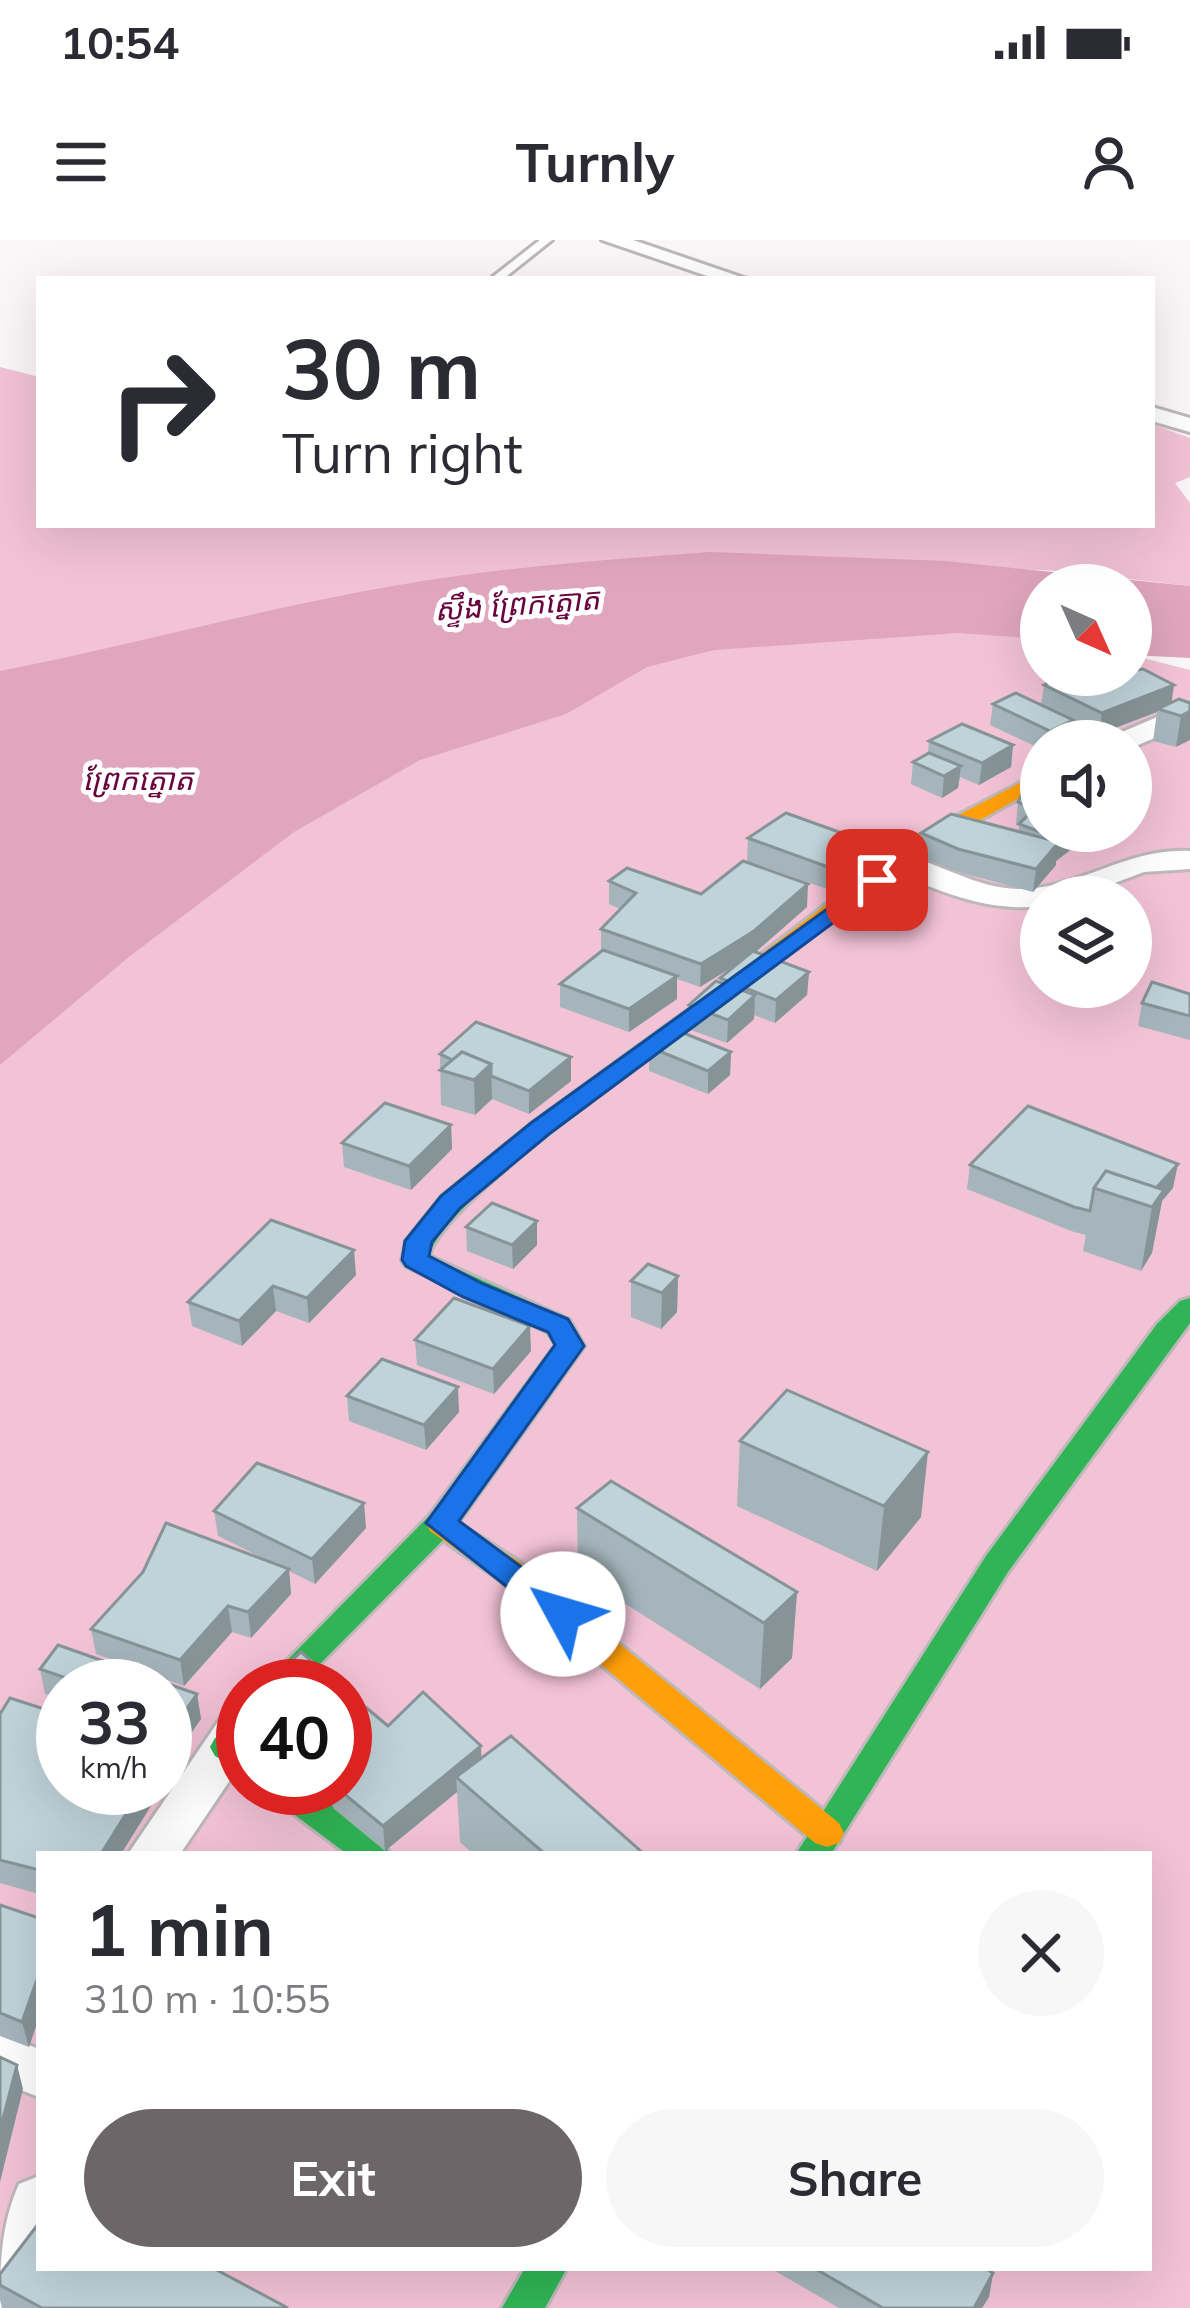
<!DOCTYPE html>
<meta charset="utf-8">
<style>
body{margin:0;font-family:Mulish,"Noto Sans Khmer",sans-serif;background:#f7f7f7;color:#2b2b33;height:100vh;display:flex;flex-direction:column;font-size:45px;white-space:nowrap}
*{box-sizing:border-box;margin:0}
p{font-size:39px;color:#7c7c81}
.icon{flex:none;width:66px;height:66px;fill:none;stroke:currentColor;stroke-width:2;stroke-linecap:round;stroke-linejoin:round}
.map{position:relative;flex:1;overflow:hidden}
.drawer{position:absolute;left:36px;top:1611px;width:1116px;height:420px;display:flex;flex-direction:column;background:#fff;border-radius:0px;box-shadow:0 12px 48px #0002}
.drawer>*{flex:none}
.banner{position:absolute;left:36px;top:36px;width:1119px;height:252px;border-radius:0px;box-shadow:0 12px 48px #0002;background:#fff;color:#2b2b33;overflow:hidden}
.needle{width:78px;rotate:135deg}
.tools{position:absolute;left:1020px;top:324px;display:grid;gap:24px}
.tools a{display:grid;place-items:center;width:132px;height:132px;border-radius:50%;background:#fff;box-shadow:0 12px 48px #0002;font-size:60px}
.speed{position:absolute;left:36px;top:1419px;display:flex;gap:24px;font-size:60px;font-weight:700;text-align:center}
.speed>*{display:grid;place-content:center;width:156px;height:156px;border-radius:50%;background:#fff;box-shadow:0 12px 48px #0002;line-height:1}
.speed small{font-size:30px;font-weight:400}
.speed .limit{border:18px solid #d22;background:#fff;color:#111}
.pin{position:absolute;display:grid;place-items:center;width:102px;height:102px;color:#fff;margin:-51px;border-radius:24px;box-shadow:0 6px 18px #0006}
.me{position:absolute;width:132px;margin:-66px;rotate:309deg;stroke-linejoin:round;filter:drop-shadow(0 0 9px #0008)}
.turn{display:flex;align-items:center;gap:42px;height:252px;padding:0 48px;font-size:54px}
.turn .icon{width:156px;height:156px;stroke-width:2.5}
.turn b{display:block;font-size:84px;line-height:102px}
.round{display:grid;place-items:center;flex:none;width:126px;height:126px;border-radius:63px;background:#f7f7f7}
.summary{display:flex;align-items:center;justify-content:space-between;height:204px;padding:0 48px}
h1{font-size:72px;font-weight:700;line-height:90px}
.cta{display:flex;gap:24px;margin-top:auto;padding:24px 48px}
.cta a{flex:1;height:138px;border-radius:72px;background:#6d6668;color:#fff;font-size:48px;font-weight:700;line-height:138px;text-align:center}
.cta a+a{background:#f7f7f7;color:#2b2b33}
.status{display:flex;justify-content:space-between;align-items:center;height:84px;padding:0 60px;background:#fff;direction:ltr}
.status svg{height:33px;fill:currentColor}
header{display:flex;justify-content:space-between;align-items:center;height:156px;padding:0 48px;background:#fff;font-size:54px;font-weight:700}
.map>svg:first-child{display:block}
.forest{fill:#f2c2d5;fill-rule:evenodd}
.water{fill:#e0a6be}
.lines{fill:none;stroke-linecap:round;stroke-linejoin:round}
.lane-casing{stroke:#beb8ba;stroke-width:6}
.street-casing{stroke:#beb8ba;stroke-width:6}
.fast-casing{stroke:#beb8ba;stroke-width:6}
.slow-casing{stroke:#beb8ba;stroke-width:6}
.lane{fill:#fefefe;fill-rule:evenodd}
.street{fill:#fefefe;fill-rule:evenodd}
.fast{fill:#30b455;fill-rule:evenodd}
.slow{fill:#ff9f0a;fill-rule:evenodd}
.wall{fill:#a5b5bb}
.shaded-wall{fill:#869498}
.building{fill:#c0d3d9;stroke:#869498;stroke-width:3}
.route{fill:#1a73e8;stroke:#114b97;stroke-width:3}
.labels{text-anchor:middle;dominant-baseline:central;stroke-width:10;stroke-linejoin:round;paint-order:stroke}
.far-water-label{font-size:30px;font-style:italic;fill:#68043d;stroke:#fff}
</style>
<div class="status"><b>10:54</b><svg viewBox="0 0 49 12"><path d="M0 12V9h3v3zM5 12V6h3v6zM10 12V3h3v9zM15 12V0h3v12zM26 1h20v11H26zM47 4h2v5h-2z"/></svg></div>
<header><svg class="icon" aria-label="menu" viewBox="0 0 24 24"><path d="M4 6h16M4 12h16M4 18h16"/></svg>Turnly<svg class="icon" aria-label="person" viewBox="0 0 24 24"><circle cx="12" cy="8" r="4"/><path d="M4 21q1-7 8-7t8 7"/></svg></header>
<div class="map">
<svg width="1190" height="2068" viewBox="0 0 1190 2068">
<rect width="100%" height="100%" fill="#fbf6f8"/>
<path class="forest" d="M0 127 39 137V285H1152V184L1190 198V237L1175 243 1190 263V346L1059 331 742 314 1041 392V435H1131V415L1190 430V2068H0ZM1041 501H1131V591H1041ZM1041 657H1131V747H1041ZM63 1446H165V1548H63ZM243 1446H345V1548H243ZM39 1614H1149V2028H39Z"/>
<path class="water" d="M710 312 945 321 1190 346V418L1131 415V345H1041V399L958 393 714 410 647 427 566 474 420 520 294 592 130 716 0 825V431C132 405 260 369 393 346 498 327 604 320 710 312Z"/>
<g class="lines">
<defs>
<path id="lane" d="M540 0H552L503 39H490Z"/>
<g id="street">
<path d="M602 0H633L747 39H716Z"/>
<path d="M1152 167 1190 178V192L1152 181Z"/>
<path d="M1190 463V483L1131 508V501H1110L1115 495Z"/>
<path d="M1190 611V629L1144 632 1077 657H1041V666C988 673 937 650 889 630L884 623 900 614C943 624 980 651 1026 649 1083 646 1128 608 1190 611Z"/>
<path d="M243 1465V1521L180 1614H128L226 1470Z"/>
<path d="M0 1794 39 1809V1857L0 1842Z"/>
<path d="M39 1936V2028H53L44 2068H0C0 2024 1 1984 19 1944Z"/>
</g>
<g id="fast">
<path d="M749 726 761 733 757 738C698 782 441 959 429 1016L569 1080 584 1106 452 1291 298 1446H262L430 1275 556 1105 548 1092 406 1026 402 1020 406 1001 442 956 531 884Z"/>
<path d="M1190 1058V1083L1008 1332 831 1614H796L986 1316 1157 1084 1180 1061Z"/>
<path d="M227 1494 243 1501V1532L215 1516 210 1507 215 1498Z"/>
<path d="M266 1548H308L385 1604 390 1614H347L271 1557Z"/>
<path d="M525 2028H567L545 2068H502Z"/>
</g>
<g id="slow">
<path d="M1041 532V546L923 612 757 738 749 740 737 733 907 602Z"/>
<path d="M441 1272 518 1321 839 1583 844 1593 839 1603 827 1607 815 1603 496 1337 430 1291 426 1283 430 1275Z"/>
</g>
</defs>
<use href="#lane" class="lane-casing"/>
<use href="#street" class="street-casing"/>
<use href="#fast" class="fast-casing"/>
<use href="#slow" class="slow-casing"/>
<use href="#lane" class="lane"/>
<use href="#street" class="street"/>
<use href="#fast" class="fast"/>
<use href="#slow" class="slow"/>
</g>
<g class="wall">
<path d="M1088 441 1172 462 1190 463 1176 507 1153 501 1157 472 1099 494 1072 481 1070 501H1041V509L990 485 993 464 1041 465 1044 445Z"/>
<path d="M929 501 1013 505 1011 527 979 545 960 537 958 548 942 558 911 544 913 522 928 513Z"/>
<path d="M1029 540 1041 591H1095L1056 621V625L1033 652 955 631 919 616 921 593 1018 592 1019 586 1016 585 1018 562Z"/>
<path d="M748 598 864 601 863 623 827 649 747 621Z"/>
<path d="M609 641 807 667 756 712 809 732 807 755 775 783 754 775V779L727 803 688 789 689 765 720 743V738L739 723 700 747 677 739V759L629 792 560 767V744L601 711V689L620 669 609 664Z"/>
<path d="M1190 754V800L1138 786 1142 763Z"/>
<path d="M649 807 731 812 730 835 708 854 649 831Z"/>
<path d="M440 814 571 841 529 874 492 859 475 875 441 865Z"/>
<path d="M451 885 452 909 411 950 344 927 342 903Z"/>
<path d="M970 925 1173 948 1162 961 1152 1013 1141 1031 1083 1011 1086 995 1071 991 967 949Z"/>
<path d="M271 980 356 1035 309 1083 276 1071 242 1106 192 1086 188 1062Z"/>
<path d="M466 987 537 1005 513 1029 467 1011Z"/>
<path d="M678 1036 677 1072 661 1089 631 1077V1041Z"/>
<path d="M415 1100 531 1111 494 1154 417 1125Z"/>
<path d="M347 1156 459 1172 426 1210 349 1181Z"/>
<path d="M740 1201 921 1277 877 1331 737 1266Z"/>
<path d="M577 1268 797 1352 792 1418 760 1449 578 1334Z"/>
<path d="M214 1271 366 1288 315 1344 289 1331 291 1354 251 1398 232 1392 184 1446 96 1414 91 1389 273 1323 218 1296Z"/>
<path d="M58 1405 197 1454 201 1479 184 1503 165 1497V1446H63V1460L45 1454 40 1429Z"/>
<path d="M0 1474 63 1548H162L121 1614H39V1654L0 1643Z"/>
<path d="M388 1486 482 1518 644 1614H473L460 1602 457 1552 385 1611 333 1568 331 1555 323 1548H345Z"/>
<path d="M0 1665 39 1678V1777L29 1807 0 1796Z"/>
<path d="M770 2028H985L993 2033 989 2057 982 2068H839Z"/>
<path d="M0 2034 288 2068H2L0 2060Z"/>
</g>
<g class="shaded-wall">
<path d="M1174 445 1171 466 1158 469 1157 472 1099 494 1102 473Z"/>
<path d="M1190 471V500L1176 507 1181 476Z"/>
<path d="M1073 480 1070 501H1049L1050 491Z"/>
<path d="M1013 505 1011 527 979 545 982 523Z"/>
<path d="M961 526 958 548 942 558 944 536Z"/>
<path d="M1069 591H1095L1056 621V625L1033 652 1036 629 1058 602 1059 599Z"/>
<path d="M864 601 863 623 827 649 828 627Z"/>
<path d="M808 644 807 667 753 714 700 747 701 724Z"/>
<path d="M809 732 807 755 775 783 776 760Z"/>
<path d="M677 736V759L629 792V769Z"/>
<path d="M755 755 754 779 727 803 728 780Z"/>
<path d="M731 812 730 835 708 854V831Z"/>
<path d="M571 817V841L529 874V851Z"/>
<path d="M491 824 492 859 475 875 474 840Z"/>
<path d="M451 885 452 909 411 950 409 926Z"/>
<path d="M1178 924 1173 948 1162 961 1152 1013 1141 1031 1152 967 1142 964Z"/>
<path d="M537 981V1005L513 1029 512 1005Z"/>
<path d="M354 1010 356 1035 309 1083 307 1058Z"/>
<path d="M678 1036 677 1072 661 1089 662 1053Z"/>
<path d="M273 1046 276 1071 242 1106 239 1081Z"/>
<path d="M530 1086 531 1111 494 1154 493 1129Z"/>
<path d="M458 1147 459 1172 426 1210 424 1185Z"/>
<path d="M928 1212 921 1277 877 1331 884 1266Z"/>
<path d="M364 1263 366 1288 315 1344 312 1319Z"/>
<path d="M289 1329 291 1354 251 1398 248 1372Z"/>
<path d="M797 1352 792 1418 760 1449 764 1383Z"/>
<path d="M228 1366 232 1392 184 1446 180 1420Z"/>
<path d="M197 1454 201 1479 184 1503 180 1478Z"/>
<path d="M481 1506 482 1532 456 1537 457 1552 385 1611 383 1586Z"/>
<path d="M167 1507 172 1532 165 1543V1510Z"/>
<path d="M142 1548H162L121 1614H101Z"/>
<path d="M39 1734V1777L29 1807 22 1782Z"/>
<path d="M17 1825 23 1849 0 1942V1890Z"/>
<path d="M993 2033 989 2057 982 2068H974Z"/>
</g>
<g class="building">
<path d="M1143 429 1174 445 1102 473 1044 445 1062 435H1077L1088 441 1116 435H1131V431Z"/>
<path d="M1016 453 1073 480 1050 491 993 464Z"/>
<path d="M1179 459 1190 463V471L1181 476 1158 469Z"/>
<path d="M962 484 1013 505 982 523 929 501Z"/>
<path d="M929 513 961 526 944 536 913 522Z"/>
<path d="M1041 527V591H1069L1059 599 1019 584 1035 568 1018 562 1029 540Z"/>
<path d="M786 573 864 601 828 627 748 598Z"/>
<path d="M951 574 1059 602 1036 629 958 609 921 593Z"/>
<path d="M743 621 808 644 754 691 701 724 601 689 636 653 609 641 627 628 701 654Z"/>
<path d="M603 710 677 736 629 769 560 744Z"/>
<path d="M753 711 809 732 776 760 720 738Z"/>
<path d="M716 741 755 755 728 780 689 765Z"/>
<path d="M1152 742 1190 754V776L1142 763Z"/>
<path d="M476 782 571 817 529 851 491 836V824L462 812 453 820 440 814Z"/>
<path d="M671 788 731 812 708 831 649 807Z"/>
<path d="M462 812 491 824 474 840 440 830Z"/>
<path d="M385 863 451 885 409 926 342 903Z"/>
<path d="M1028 866 1178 924 1156 948 1106 931 1094 948 1090 971 1074 967 970 925Z"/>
<path d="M1106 931 1164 950 1152 967 1094 948Z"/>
<path d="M492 963 537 981 512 1005 466 987Z"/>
<path d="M271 980 354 1010 307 1058 273 1046 239 1081 188 1062Z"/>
<path d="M648 1024 678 1036 662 1053 631 1041Z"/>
<path d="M454 1058 530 1086 493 1129 415 1100Z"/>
<path d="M382 1119 458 1147 424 1185 347 1156Z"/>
<path d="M787 1150 928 1212 884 1266 740 1201Z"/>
<path d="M257 1223 364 1263 312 1319 214 1271Z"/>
<path d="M611 1241 797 1352 764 1383 577 1268Z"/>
<path d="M166 1283 289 1329 248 1372 228 1366 180 1420 91 1389 143 1332Z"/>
<path d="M58 1405 197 1454 180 1478 165 1473V1446H89L40 1429Z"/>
<path d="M301 1412 340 1446H265Z"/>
<path d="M345 1450 388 1486 423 1452 481 1506 383 1586 337 1548H345Z"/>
<path d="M10 1458 63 1475V1548H142L101 1614H39V1630L0 1620V1474Z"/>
<path d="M511 1496 644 1614H545L456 1537Z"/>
<path d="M0 1665 39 1678V1734L22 1782 0 1773Z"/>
<path d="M0 1817 17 1825 0 1890Z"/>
<path d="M39 1983V2028H213L288 2068H42L0 2045V2034Z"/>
<path d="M814 2028H985L993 2033 974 2068H883Z"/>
</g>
<path class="route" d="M877 633 884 635V645L549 894 460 968 432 1002 429 1016 483 1044 568 1079 584 1106 459 1281 574 1366 579 1374 574 1382H552L426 1283 555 1105 548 1092 463 1057 406 1026 402 1020 405 1001 441 956 531 883Z"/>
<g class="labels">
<g class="far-water-label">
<text transform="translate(517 364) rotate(-4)">ស្ទឹង ព្រែកត្នោត</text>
<text x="138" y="539">ព្រែកត្នោត</text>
</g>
</g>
</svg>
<div class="tools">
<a><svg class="needle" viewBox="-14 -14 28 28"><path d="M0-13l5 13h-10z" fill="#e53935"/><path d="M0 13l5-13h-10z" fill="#7c7c81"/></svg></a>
<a><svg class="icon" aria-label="sound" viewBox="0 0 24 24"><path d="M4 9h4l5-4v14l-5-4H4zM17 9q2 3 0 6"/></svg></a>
<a><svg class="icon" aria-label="layers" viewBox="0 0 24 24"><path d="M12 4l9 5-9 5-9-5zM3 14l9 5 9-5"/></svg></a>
</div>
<div class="speed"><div>33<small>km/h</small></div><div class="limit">40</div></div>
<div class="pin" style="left:877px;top:640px;background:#d93025"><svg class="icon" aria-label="arrive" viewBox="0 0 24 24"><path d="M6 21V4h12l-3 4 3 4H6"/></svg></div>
<svg class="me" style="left:563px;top:1374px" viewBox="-20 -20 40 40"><circle r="19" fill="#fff"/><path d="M0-13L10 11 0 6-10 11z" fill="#1a73e8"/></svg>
<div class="banner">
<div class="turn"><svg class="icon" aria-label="right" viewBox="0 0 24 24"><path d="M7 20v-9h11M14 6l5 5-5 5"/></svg><div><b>30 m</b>Turn right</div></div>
</div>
<section class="drawer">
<div class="summary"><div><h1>1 min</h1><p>310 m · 10:55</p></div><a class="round"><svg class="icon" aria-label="close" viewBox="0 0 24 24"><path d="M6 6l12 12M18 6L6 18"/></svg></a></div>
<div class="cta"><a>Exit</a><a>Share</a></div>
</section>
</div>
